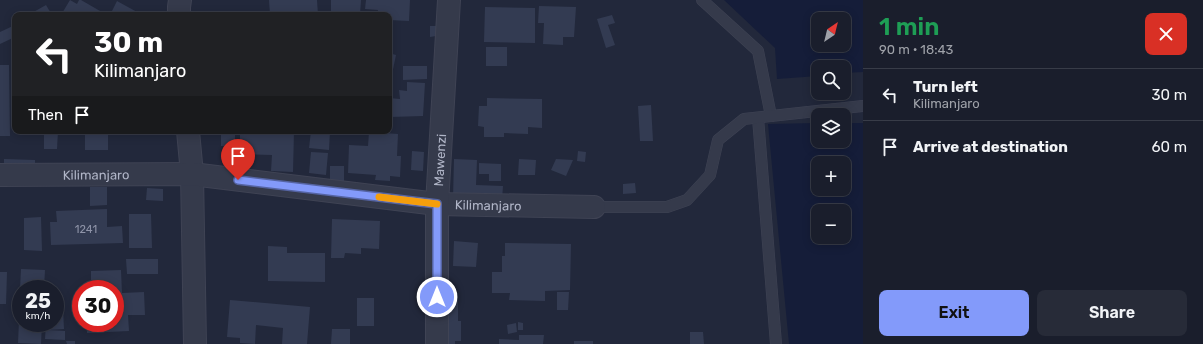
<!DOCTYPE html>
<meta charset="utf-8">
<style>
body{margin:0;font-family:Rubik,sans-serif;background:#272b38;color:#f1f3f6;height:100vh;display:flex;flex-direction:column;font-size:15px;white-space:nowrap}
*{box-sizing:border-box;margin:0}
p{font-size:13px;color:#9fa2a9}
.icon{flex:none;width:22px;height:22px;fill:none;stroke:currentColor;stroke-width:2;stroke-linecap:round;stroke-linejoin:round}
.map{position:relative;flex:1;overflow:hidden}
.panel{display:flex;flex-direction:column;background:#1a1e2c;width:340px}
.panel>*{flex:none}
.hud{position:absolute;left:12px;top:12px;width:380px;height:122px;border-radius:8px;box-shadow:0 2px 10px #0003,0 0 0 1px #383c48;background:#202124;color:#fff;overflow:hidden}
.needle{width:26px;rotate:35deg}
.fabs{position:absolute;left:811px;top:12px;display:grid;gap:8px}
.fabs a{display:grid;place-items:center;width:40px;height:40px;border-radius:8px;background:#1a1e2c;box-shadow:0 2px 10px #0003,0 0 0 1px #383c48;font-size:20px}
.speed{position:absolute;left:12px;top:280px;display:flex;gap:8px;font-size:20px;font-weight:700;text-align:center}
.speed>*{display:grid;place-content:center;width:52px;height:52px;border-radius:50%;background:#1a1e2c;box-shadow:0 2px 10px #0003,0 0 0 1px #383c48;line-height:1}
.speed small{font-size:10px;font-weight:400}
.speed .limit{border:6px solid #d22;background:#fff;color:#111}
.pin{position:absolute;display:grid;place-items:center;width:34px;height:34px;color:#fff;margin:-41px -17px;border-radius:50% 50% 50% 0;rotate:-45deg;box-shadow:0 0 4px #0007}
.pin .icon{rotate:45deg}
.me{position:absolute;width:44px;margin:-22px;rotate:0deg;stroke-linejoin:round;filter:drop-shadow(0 0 3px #0008)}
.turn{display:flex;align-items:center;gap:14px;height:84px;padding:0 16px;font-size:18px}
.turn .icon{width:52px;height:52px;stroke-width:2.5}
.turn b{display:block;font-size:28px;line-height:34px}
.then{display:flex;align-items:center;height:38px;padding:0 16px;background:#0003;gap:8px;font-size:15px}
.round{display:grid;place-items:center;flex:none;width:42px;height:42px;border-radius:8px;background:#272b38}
.summary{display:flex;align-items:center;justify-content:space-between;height:68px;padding:0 16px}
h1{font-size:24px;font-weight:600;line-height:30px;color:#1e9e55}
.primary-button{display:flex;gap:8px;margin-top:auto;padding:8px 16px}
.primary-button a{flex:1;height:46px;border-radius:8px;background:#839afa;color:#111;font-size:16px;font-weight:600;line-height:46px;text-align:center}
.primary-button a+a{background:#272b38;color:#f1f3f6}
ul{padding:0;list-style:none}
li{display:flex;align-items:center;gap:12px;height:52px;padding:0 16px;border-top:1px solid #383c48}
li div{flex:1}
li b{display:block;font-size:15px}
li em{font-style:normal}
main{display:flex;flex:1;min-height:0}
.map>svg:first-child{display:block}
.water{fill:#151d39;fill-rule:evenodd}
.building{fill:#333b52}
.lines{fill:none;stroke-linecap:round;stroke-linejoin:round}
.lane-casing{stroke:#3f4354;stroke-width:12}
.street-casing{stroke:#3f4354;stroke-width:24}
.lane{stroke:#353a4b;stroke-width:11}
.street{stroke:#353a4b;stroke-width:22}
.route-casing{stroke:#5564a2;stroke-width:10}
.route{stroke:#839afa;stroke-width:7}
.slow{stroke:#f59e0b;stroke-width:7}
.labels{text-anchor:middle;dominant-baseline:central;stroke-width:4;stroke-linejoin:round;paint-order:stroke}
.number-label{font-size:11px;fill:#8f94a8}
.street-label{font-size:13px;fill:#b0b5c7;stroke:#1b1f30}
</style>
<main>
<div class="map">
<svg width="863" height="344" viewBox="0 0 863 344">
<rect width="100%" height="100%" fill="#22283b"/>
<g class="water">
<path d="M724 0H863V72L844 73V67H818V76L777 79 775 48ZM818 19H844V45H818Z"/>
<path d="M818 123V141H844V123H863V344H789L768 124ZM818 163H844V189H818ZM818 211H844V237H818Z"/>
</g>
<g class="building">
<path d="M70 0 77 4 79 0H81L107 15H61Z"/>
<path d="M269 0H317L318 15H270Z"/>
<path d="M331 0H361L360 15H331Z"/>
<path d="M366 0H410L409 21 389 20V15H377L378 10 365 9Z"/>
<path d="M117 1 137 12 135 15H110Z"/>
<path d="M46 5 52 15H31L30 14Z"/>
<path d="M539 6 576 7 574 37H563V45L543 44 544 23H538Z"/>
<path d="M485 7 535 8V43L484 42Z"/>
<path d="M612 15 615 23 608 25 615 45 606 48 597 19Z"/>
<path d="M15 25V37L0 44V32Z"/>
<path d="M430 26H436V36L430 37Z"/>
<rect x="486" y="47" width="21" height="19"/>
<path d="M389 53 396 55 392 74 389 73Z"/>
<path d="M0 65H9L10 136H0Z"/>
<path d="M403 66H427V79L403 80Z"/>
<path d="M407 82 425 83 423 116 390 117 389 98 400 99 399 90 407 91Z"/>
<path d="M487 98 542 99V128L528 127V134L504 133V137H484V127L478 126 479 106H487Z"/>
<path d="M651 105 653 141H640L638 106Z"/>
<path d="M44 131H58L57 149H44Z"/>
<rect x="85" y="131" width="23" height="19"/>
<path d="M240 131H294L293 172 271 171 272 155 240 154Z"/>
<path d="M311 131H330L329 150 309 148Z"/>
<path d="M369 132 398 134 397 156H401L400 177 390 176V181L375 180 376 175 348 173 349 145 368 146Z"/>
<rect x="221" y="133" width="14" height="13"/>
<path d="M412 151 424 152 423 171 411 170Z"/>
<path d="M578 151 586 152 585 162 577 161Z"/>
<path d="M311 152 328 153 326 175 309 173Z"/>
<path d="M4 159 35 160V172L4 171Z"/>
<path d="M454 159 477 160 476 185 503 186 502 200 453 198Z"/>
<path d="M519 159 536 160 535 175H518Z"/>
<path d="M556 159 573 160 566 176 551 170Z"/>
<path d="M479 163 501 164V181H489V174H479Z"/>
<rect x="330" y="166" width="14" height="16"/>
<path d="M635 183 636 193 623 194V184Z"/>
<path d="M90 187H107V205L90 206Z"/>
<path d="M147 188 163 189V201L146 200Z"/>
<path d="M107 209V227L122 226 123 243 51 245 50 222H57L56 211Z"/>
<path d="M129 214H151L152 248H129Z"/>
<path d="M41 217 42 251 24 250V218Z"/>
<path d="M332 219 380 221 379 249 361 248V254L345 253 344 258H331Z"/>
<path d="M454 241 478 243 476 267 453 266Z"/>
<path d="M505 243 571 244 570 290 545 291V301L509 300 510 293H492V272H502V256H505Z"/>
<path d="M268 246 287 247V253H325V282L268 281Z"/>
<path d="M126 259H158V274H127Z"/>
<path d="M21 269 45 270 44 289H20Z"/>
<path d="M121 270 122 293 144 292 145 315H128L129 331 87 333V323H115V289H91V271Z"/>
<path d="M0 272H7L6 304H0Z"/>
<path d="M557 292H569L568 310H557Z"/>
<path d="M447 293H458V321H461V341H455V344H447Z"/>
<path d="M20 297H21V323H42L41 344 18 343Z"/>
<rect x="357" y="298" width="17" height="28"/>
<path d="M230 300 310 307 307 344H282L283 328 256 325 255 344 240 343V338L227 337Z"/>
<path d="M55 308 63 309 64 329 48 330 65 331V340L45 339 46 323H55Z"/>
<path d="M518 322 523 323V330H518Z"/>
<path d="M516 323 517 332 508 334 507 325Z"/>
<path d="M332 329H350V344H331Z"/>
<path d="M690 332H703L704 344H690Z"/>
<path d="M519 335H544L543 344H499V339L519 340Z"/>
<path d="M66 341H75V344H67Z"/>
<rect x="574" y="341" width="19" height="3"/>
</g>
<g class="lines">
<defs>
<g id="lane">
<path d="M702 0 758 51 771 116"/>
<path d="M758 118 776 344"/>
<path d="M594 207H667L687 200 710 175 718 140 744 119 863 106"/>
</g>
<g id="street">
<path d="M179 15V7L180 0"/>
<path d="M188 131 192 174 195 344"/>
<path id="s1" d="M0 175 192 174 437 204 594 207"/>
<path id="s2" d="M437 344V204L449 0"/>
</g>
</defs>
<use href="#lane" class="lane-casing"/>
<use href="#street" class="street-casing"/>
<use href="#lane" class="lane"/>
<use href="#street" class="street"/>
</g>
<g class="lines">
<defs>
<path id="route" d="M238 180 437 204V297"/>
</defs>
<use href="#route" class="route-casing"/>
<use href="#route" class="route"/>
<path class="slow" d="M379 197 437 204"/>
</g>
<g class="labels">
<g class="number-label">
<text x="86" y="229">1241</text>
</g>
<g class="street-label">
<text stroke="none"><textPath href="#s2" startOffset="184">Mawenzi</textPath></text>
<text stroke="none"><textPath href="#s1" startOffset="96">Kilimanjaro</textPath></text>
<text stroke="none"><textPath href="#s1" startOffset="490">Kilimanjaro</textPath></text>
</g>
</g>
</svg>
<div class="fabs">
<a><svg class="needle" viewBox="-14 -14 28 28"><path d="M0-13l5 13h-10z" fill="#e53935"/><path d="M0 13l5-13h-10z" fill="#9fa2a9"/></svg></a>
<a><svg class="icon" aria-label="search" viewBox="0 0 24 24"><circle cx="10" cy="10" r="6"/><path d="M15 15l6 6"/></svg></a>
<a><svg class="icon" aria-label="layers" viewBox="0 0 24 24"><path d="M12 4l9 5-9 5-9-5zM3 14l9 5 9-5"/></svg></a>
<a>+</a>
<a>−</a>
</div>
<div class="speed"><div>25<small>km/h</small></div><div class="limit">30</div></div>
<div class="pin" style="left:238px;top:180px;background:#d93025"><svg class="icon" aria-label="arrive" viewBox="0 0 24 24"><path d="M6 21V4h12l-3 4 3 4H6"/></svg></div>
<svg class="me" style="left:437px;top:297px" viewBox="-20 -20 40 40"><circle r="17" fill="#839afa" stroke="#fff" stroke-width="3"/><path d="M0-11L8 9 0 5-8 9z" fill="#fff"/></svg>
<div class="hud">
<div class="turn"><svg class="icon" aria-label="left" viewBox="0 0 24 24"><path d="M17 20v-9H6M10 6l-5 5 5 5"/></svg><div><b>30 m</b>Kilimanjaro</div></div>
<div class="then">Then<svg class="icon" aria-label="arrive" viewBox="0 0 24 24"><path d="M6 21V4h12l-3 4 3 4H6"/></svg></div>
</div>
</div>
<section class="panel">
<div class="summary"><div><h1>1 min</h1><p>90 m · 18:43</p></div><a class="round" style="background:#d93025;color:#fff"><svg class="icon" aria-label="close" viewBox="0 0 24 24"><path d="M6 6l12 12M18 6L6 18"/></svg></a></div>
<ul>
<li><svg class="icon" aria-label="left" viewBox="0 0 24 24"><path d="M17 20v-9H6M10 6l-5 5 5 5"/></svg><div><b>Turn left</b><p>Kilimanjaro</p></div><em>30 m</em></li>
<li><svg class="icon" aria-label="arrive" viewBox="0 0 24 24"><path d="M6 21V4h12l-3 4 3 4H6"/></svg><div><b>Arrive at destination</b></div><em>60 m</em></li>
</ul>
<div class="primary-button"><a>Exit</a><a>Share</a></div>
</section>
</main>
